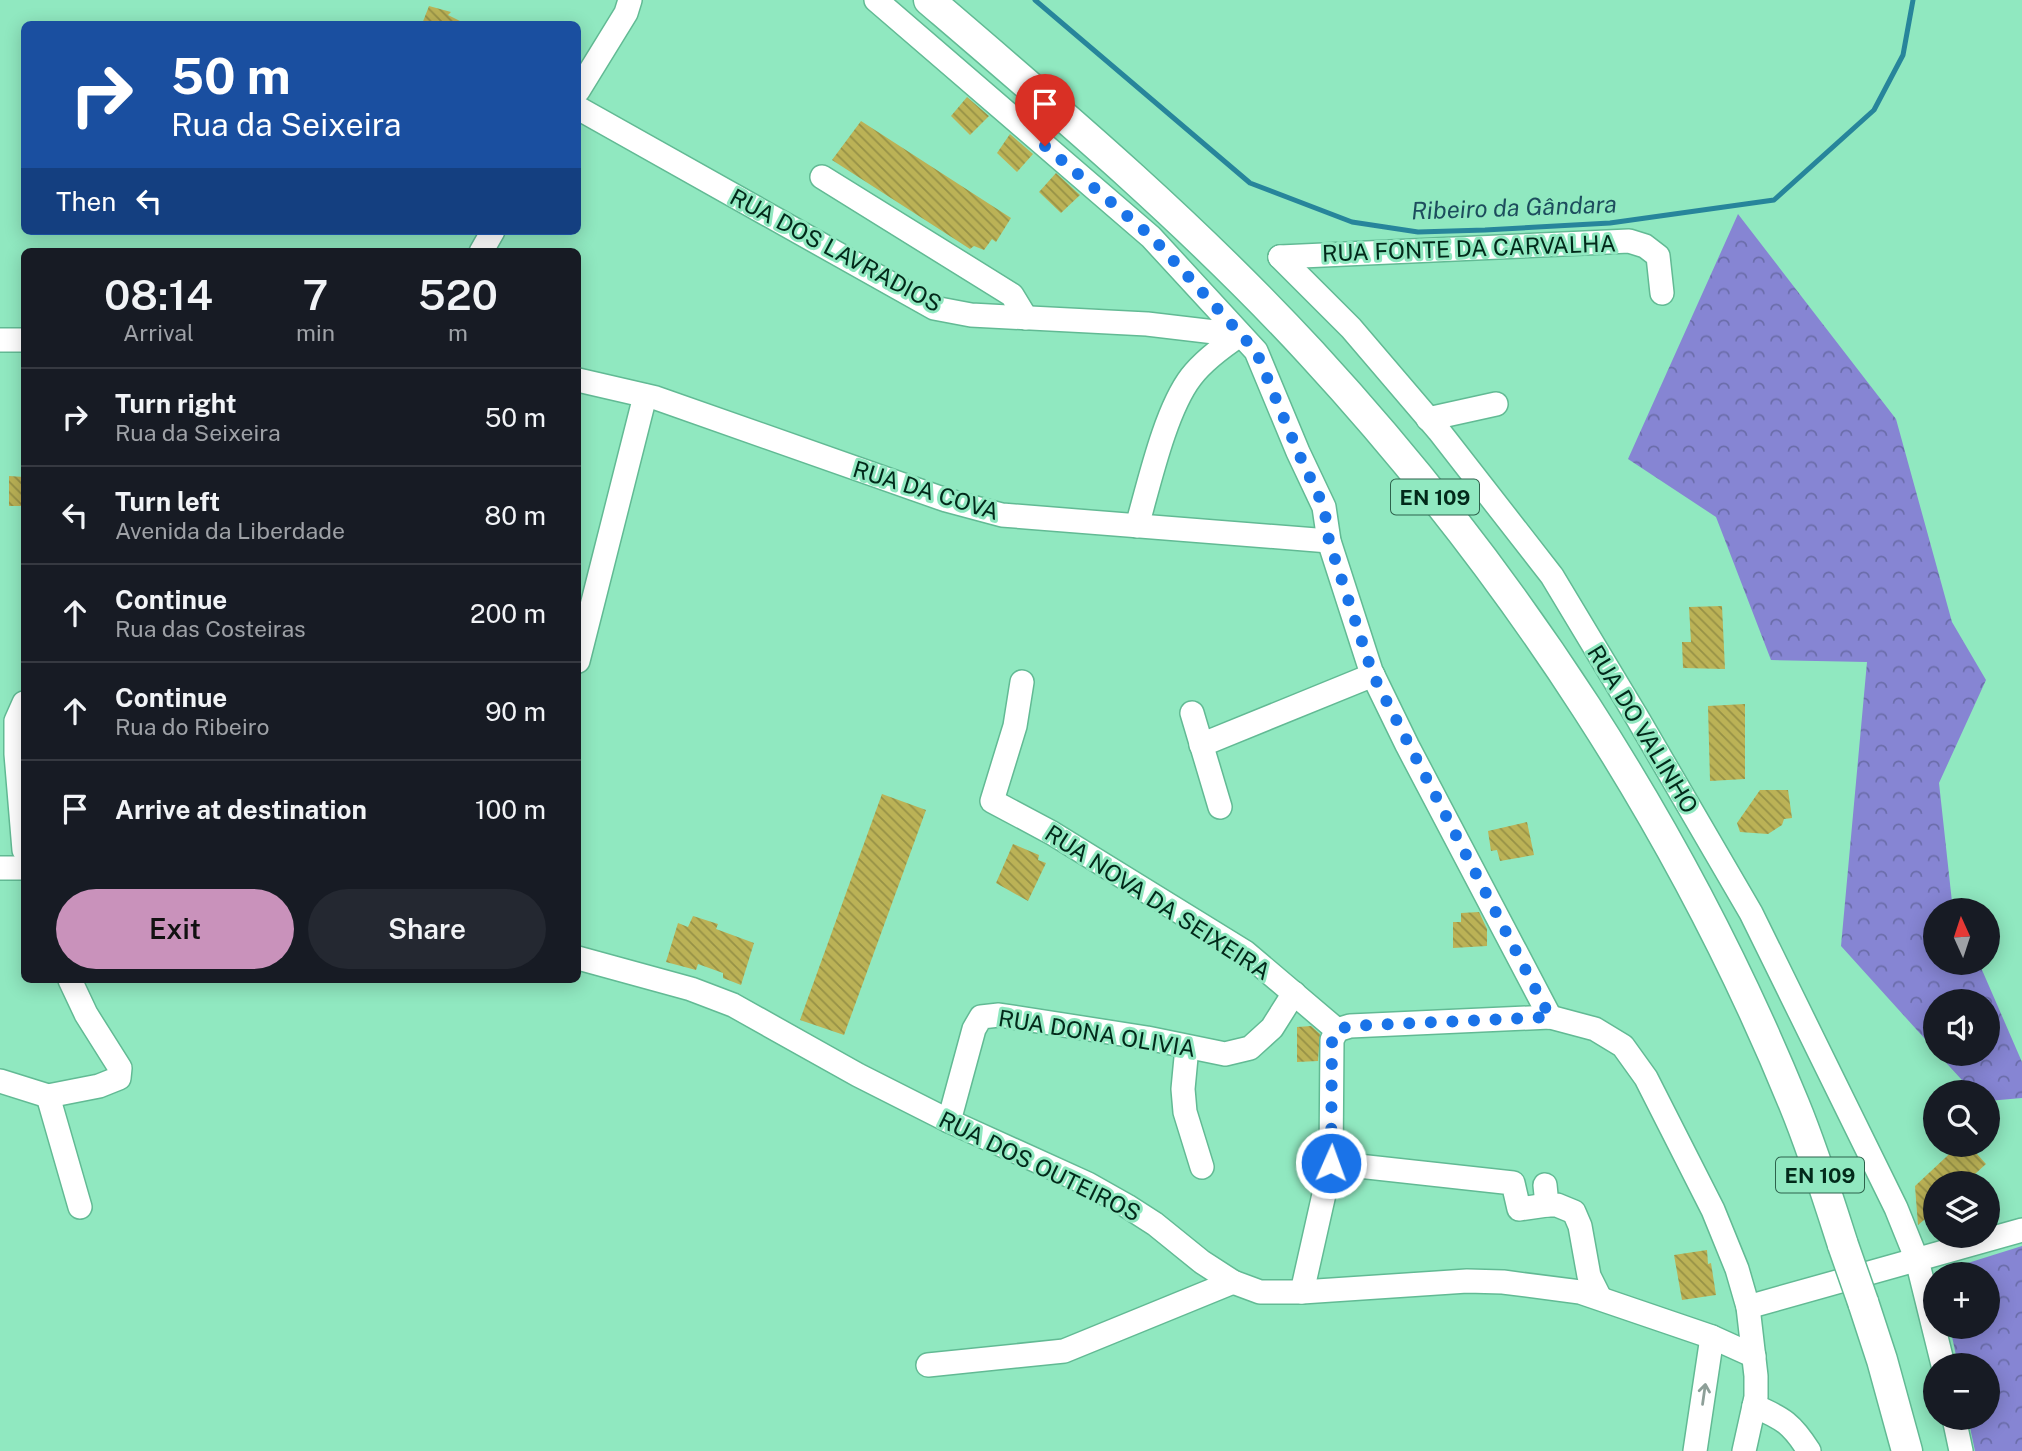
<!DOCTYPE html>
<meta charset="utf-8">
<style>
body{margin:0;font-family:"Public Sans",sans-serif;background:#242831;color:#f1f3f6;height:100vh;display:flex;flex-direction:column;font-size:26px;white-space:nowrap}
*{box-sizing:border-box;margin:0}
p{font-size:23px;color:#9ea1a6}
.icon{flex:none;width:38px;height:38px;fill:none;stroke:currentColor;stroke-width:2;stroke-linecap:round;stroke-linejoin:round}
.map{position:relative;flex:1;overflow:hidden}
.details{position:absolute;left:21px;top:248px;width:560px;height:735px;display:flex;flex-direction:column;background:#171b24;border-radius:10px;box-shadow:0 4px 18px #0003}
.details>*{flex:none}
.hud{position:absolute;left:21px;top:21px;width:560px;height:214px;border-radius:10px;box-shadow:0 4px 18px #0003;background:#1a4fa0;color:#fff;overflow:hidden}
.needle{width:46px;rotate:357deg}
.fabs{position:absolute;left:1923px;top:898px;display:grid;gap:14px}
.fabs a{display:grid;place-items:center;width:77px;height:77px;border-radius:50%;background:#171b24;box-shadow:0 4px 18px #0003;font-size:35px}
.pin{position:absolute;display:grid;place-items:center;width:60px;height:60px;color:#fff;margin:-72px -30px;border-radius:50% 50% 50% 0;rotate:-45deg;box-shadow:0 0 7px #0007}
.pin .icon{rotate:45deg}
.me{position:absolute;width:77px;margin:-38px;rotate:2deg;stroke-linejoin:round;filter:drop-shadow(0 0 5px #0008)}
.turn{display:flex;align-items:center;gap:24px;height:147px;padding:0 35px;font-size:32px}
.turn .icon{width:91px;height:91px;stroke-width:2.5}
.turn b{display:block;font-size:49px;line-height:60px}
.then{display:flex;align-items:center;height:66px;padding:0 35px;background:#0003;gap:14px;font-size:26px}
.eta{display:flex;justify-content:space-evenly;align-items:center;height:119px;text-align:center}
.eta b{font-size:42px;font-weight:600;line-height:49px}
.cta{display:flex;gap:14px;margin-top:auto;padding:14px 35px}
.cta a{flex:1;height:80px;border-radius:42px;background:#c992bb;color:#111;font-size:28px;font-weight:600;line-height:80px;text-align:center}
.cta a+a{background:#242831;color:#f1f3f6}
ul{padding:0;list-style:none}
li{display:flex;align-items:center;gap:21px;height:98px;padding:0 35px;border-top:2px solid #363941}
li div{flex:1}
li b{display:block;font-size:26px}
li em{font-style:normal}
.map>svg:first-child{display:block}
.forest{fill:url(#forest-crowns)}
.lines{fill:none;stroke-linecap:round;stroke-linejoin:round}
.stream{stroke:#27859b;stroke-width:5}
.building{fill:url(#building-back-hatch)}
.minor-casing{stroke:#62ba94;stroke-width:26}
.major-casing{stroke:#62ba94;stroke-width:33}
.minor{stroke:#fff;stroke-width:23}
.major{stroke:#fff;stroke-width:30}
.major-bridge-casing{stroke:#62ba94;stroke-width:33;stroke-linecap:butt}
.major-bridge{stroke:#fff;stroke-width:30}
.oneway{stroke:#8d9f98}
.route{stroke:#1a73e8;stroke-width:12;stroke-dasharray:0 21.6}
.labels{text-anchor:middle;dominant-baseline:central;stroke-width:6;stroke-linejoin:round;paint-order:stroke}
.shield{fill:#90e8c0;stroke:#2d624c;stroke-width:2}
.shield-label{font-size:21px;font-weight:bold;fill:#02291a}
.street-label{font-size:23px;fill:#02291a;stroke:#90e8c0}
.water-label{font-size:24px;font-style:italic;fill:#1d4d5d;stroke:#90e8c0}
</style>
<div class="map">
<svg width="2022" height="1451" viewBox="0 0 2022 1451">
<defs>
<pattern id="forest-crowns" width="20" height="18" patternUnits="userSpaceOnUse" patternTransform="scale(1.75)"><rect width="20" height="18" fill="#8685d3"/><path d="M2 6a3 3 0 1 1 6 0M12 15a3 3 0 1 1 6 0" fill="none" stroke="#6b6daa"/></pattern>
<pattern id="building-back-hatch" width="6" height="6" patternUnits="userSpaceOnUse" patternTransform="scale(1.75)"><rect width="6" height="6" fill="#bbb256"/><path d="M-1 5l2 2M0 0l6 6M5-1l2 2" fill="none" stroke="#969146"/></pattern>
</defs>
<rect width="100%" height="100%" fill="#90e8c0"/>
<g class="forest">
<path d="M1738 214 1896 419 1952 622 1986 680 1939 783 1952 902 1956 910H1936V962L1979 963 2022 1062V1098L1988 1101V1092H1973L1938 1054H1988V1001H1936L1935 1050 1841 946 1867 662 1771 660 1716 517 1628 459Z"/>
<path d="M2022 1246V1451H1975L1968 1418H1988V1365H1958L1950 1327 1988 1326V1274H1939V1272Z"/>
</g>
<g class="lines">
<path class="stream" d="M1035 0 1250 183 1352 222 1418 232 1485 230 1610 223 1774 200 1874 110 1903 55 1913 0"/>
</g>
<g class="building">
<path d="M429 6 451 12 448 15 466 24H422Z"/>
<path d="M967 97 989 116 970 135 951 116Z"/>
<path d="M861 121 1011 218 996 242 992 239 984 250 974 246 970 249 832 160Z"/>
<path d="M1010 134 1033 154 1017 172 997 153Z"/>
<path d="M1056 173 1080 195 1061 213 1039 192Z"/>
<path d="M9 476 24 477V506H9Z"/>
<path d="M1722 606 1725 669 1683 668 1682 642H1691L1689 607Z"/>
<path d="M1745 704V779L1710 781 1708 706Z"/>
<path d="M1760 790H1788L1792 818 1784 819 1782 825 1768 834 1740 832 1737 823Z"/>
<path d="M882 794 926 810 844 1035 800 1020Z"/>
<path d="M1527 822 1534 855 1500 861 1497 850 1491 851 1488 831Z"/>
<path d="M1013 844 1039 855 1038 860 1046 863 1028 901 996 883Z"/>
<path d="M1479 912 1487 929V946L1453 948V922H1461V913Z"/>
<path d="M693 916 718 924 716 929 754 943 741 985 723 978V973L698 964 696 970 666 962 678 923 688 927Z"/>
<path d="M1311 1026 1320 1034 1318 1061 1297 1062V1027Z"/>
<path d="M1960 1144H1968L1986 1164 1965 1183H1936V1210L1918 1225 1915 1186Z"/>
<path d="M1707 1250 1708 1264 1711 1263 1716 1295 1682 1300 1674 1255Z"/>
</g>
<g class="lines">
<defs>
<g id="minor">
<path d="M876 0 1151 237 1256 351 1298 452 1324 507 1329 541 1371 671 1407 745 1550 1017"/>
<path d="M578 91 626 13 630 0"/>
<path d="M578 108 934 308 971 315 1147 324 1240 335"/>
<path d="M822 177 1012 295 1026 318"/>
<path d="M481 252 493 231"/>
<path d="M1280 257 1351 328 1439 431 1552 576 1638 719 1751 913 1896 1208 1917 1260 1943 1365"/>
<path d="M1280 257 1629 241 1645 246 1658 256 1662 293"/>
<path d="M0 340H24"/>
<path d="M578 380 656 398 946 500 1002 515 1329 541"/>
<path d="M1428 419 1496 404"/>
<path d="M1137 526C1149 484 1165 411 1191 377 1204 360 1222 347 1240 335"/>
<path d="M578 661 645 396"/>
<path d="M1022 682 1015 726 992 801 1052 833 1245 952 1337 1030"/>
<path d="M24 703 16 721V754L24 850"/>
<path d="M1192 713 1220 807"/>
<path d="M1201 745 1373 675"/>
<path d="M0 868H24"/>
<path d="M578 958 691 989 733 1005 858 1075 949 1121 1088 1184 1127 1206 1155 1224 1202 1262 1233 1282 1260 1292H1302L1467 1281 1503 1282 1580 1292 1712 1337 1754 1356"/>
<path d="M1337 1030 1350 1026 1550 1017 1595 1029 1623 1046 1646 1078 1713 1210 1737 1269 1748 1307 1756 1376V1397L1744 1451"/>
<path d="M1187 1047 1183 1089 1185 1112 1202 1167"/>
<path d="M0 1081 48 1096 99 1086 119 1078 120 1068 86 1014 70 980"/>
<path d="M48 1096 80 1207"/>
<path d="M949 1121 974 1029 981 1017 999 1015 1147 1038 1225 1054 1250 1048 1272 1028 1294 993"/>
<path d="M1331 1163 1513 1183 1519 1209 1547 1205"/>
<path d="M1545 1185 1547 1205H1557L1574 1212 1580 1226 1589 1276 1600 1298"/>
<path d="M1302 1292 1331 1163 1332 1040 1337 1030"/>
<path d="M1748 1307 2022 1230"/>
<path d="M928 1365 1064 1351 1233 1282"/>
<path d="M1754 1406C1783 1418 1792 1424 1809 1451"/>
<path d="M1954 1418 1961 1451"/>
<path d="M1695 1451 1712 1337"/>
</g>
<g id="major">
<path d="M929 0C1061 113 1193 225 1311 353 1513 572 1681 827 1794 1104 1813 1150 1828 1198 1843 1245"/>
<path d="M1863 1302 1882 1360 1907 1451"/>
</g>
</defs>
<use href="#minor" class="minor-casing"/>
<use href="#major" class="major-casing"/>
<use href="#minor" class="minor"/>
<use href="#major" class="major"/>
<defs>
<path id="major-bridge" d="M1843 1245 1863 1302"/>
</defs>
<use href="#major-bridge" class="major-bridge-casing"/>
<use href="#major-bridge" class="major-bridge"/>
</g>
<defs><path id="oneway-shaft" d="M-6 0H5M1.5-3L5.5 0L1.5 3" fill="none" stroke-width="1.6" stroke-linecap="round" stroke-linejoin="round" transform="scale(1.75)"/></defs>
<use class="oneway" href="#oneway-shaft" transform="translate(1704 1394) rotate(-82)"/>
<g class="lines">
<path class="route" d="M1045 146 1152 237 1256 351 1298 452 1324 507 1329 541 1373 675 1550 1017 1350 1026 1337 1030 1332 1040 1331 1163"/>
</g>
<g class="labels">
<g class="shield">
<rect x="1391" y="479.5" width="88" height="35" rx="5"/>
<rect x="1776" y="1157.5" width="88" height="35" rx="5"/>
</g>
<g class="shield-label">
<text x="1435" y="497">EN 109</text>
<text x="1820" y="1175">EN 109</text>
</g>
<g class="street-label">
<text transform="translate(1469 248) rotate(-2)">RUA FONTE DA CARVALHA</text>
<text transform="translate(836 250) rotate(28)">RUA DOS LAVRADIOS</text>
<text transform="translate(926 490) rotate(17)">RUA DA COVA</text>
<text transform="translate(1643 729) rotate(59)">RUA DO VALINHO</text>
<text transform="translate(1158 902) rotate(33)">RUA NOVA DA SEIXEIRA</text>
<text transform="translate(1097 1033) rotate(9)">RUA DONA OLIVIA</text>
<text transform="translate(1040 1166) rotate(26)">RUA DOS OUTEIROS</text>
</g>
<g class="water-label">
<text transform="translate(1514 207) rotate(-2)">Ribeiro da Gândara</text>
</g>
</g>
</svg>
<div class="fabs">
<a><svg class="needle" viewBox="-14 -14 28 28"><path d="M0-13l5 13h-10z" fill="#e53935"/><path d="M0 13l5-13h-10z" fill="#9ea1a6"/></svg></a>
<a><svg class="icon" aria-label="sound" viewBox="0 0 24 24"><path d="M4 9h4l5-4v14l-5-4H4zM17 9q2 3 0 6"/></svg></a>
<a><svg class="icon" aria-label="search" viewBox="0 0 24 24"><circle cx="10" cy="10" r="6"/><path d="M15 15l6 6"/></svg></a>
<a><svg class="icon" aria-label="layers" viewBox="0 0 24 24"><path d="M12 4l9 5-9 5-9-5zM3 14l9 5 9-5"/></svg></a>
<a>+</a>
<a>−</a>
</div>
<div class="pin" style="left:1045px;top:146px;background:#d93025"><svg class="icon" aria-label="arrive" viewBox="0 0 24 24"><path d="M6 21V4h12l-3 4 3 4H6"/></svg></div>
<svg class="me" style="left:1331px;top:1163px" viewBox="-20 -20 40 40"><circle r="17" fill="#1a73e8" stroke="#fff" stroke-width="3"/><path d="M0-11L8 9 0 5-8 9z" fill="#fff"/></svg>
<div class="hud">
<div class="turn"><svg class="icon" aria-label="right" viewBox="0 0 24 24"><path d="M7 20v-9h11M14 6l5 5-5 5"/></svg><div><b>50 m</b>Rua da Seixeira</div></div>
<div class="then">Then<svg class="icon" aria-label="left" viewBox="0 0 24 24"><path d="M17 20v-9H6M10 6l-5 5 5 5"/></svg></div>
</div>
<section class="details">
<div class="eta">
<div><b>08:14</b><p>Arrival</p></div>
<div><b>7</b><p>min</p></div>
<div><b>520</b><p>m</p></div>
</div>
<ul>
<li><svg class="icon" aria-label="right" viewBox="0 0 24 24"><path d="M7 20v-9h11M14 6l5 5-5 5"/></svg><div><b>Turn right</b><p>Rua da Seixeira</p></div><em>50 m</em></li>
<li><svg class="icon" aria-label="left" viewBox="0 0 24 24"><path d="M17 20v-9H6M10 6l-5 5 5 5"/></svg><div><b>Turn left</b><p>Avenida da Liberdade</p></div><em>80 m</em></li>
<li><svg class="icon" aria-label="ahead" viewBox="0 0 24 24"><path d="M12 20V5M6 11l6-6 6 6"/></svg><div><b>Continue</b><p>Rua das Costeiras</p></div><em>200 m</em></li>
<li><svg class="icon" aria-label="ahead" viewBox="0 0 24 24"><path d="M12 20V5M6 11l6-6 6 6"/></svg><div><b>Continue</b><p>Rua do Ribeiro</p></div><em>90 m</em></li>
<li><svg class="icon" aria-label="arrive" viewBox="0 0 24 24"><path d="M6 21V4h12l-3 4 3 4H6"/></svg><div><b>Arrive at destination</b></div><em>100 m</em></li>
</ul>
<div class="cta"><a>Exit</a><a>Share</a></div>
</section>
</div>
